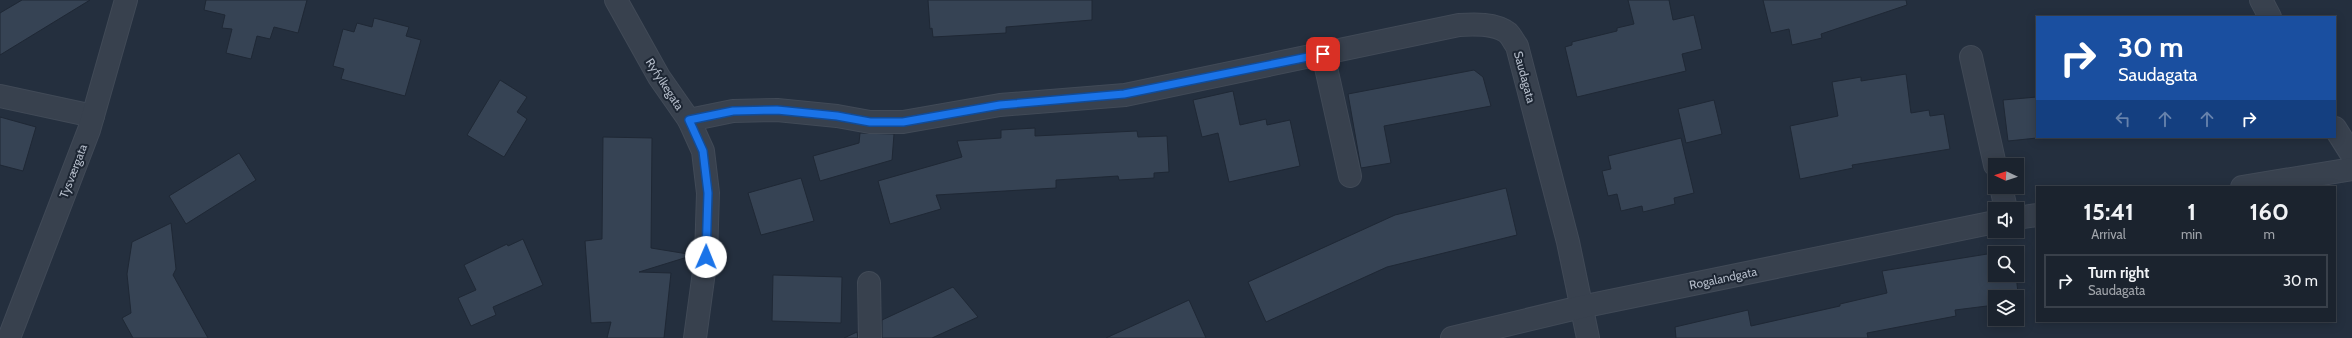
<!DOCTYPE html>
<meta charset="utf-8">
<style>
body{margin:0;font-family:Cabin,sans-serif;background:#242b36;color:#f1f3f6;height:100vh;display:flex;flex-direction:column;font-size:15px;white-space:nowrap}
*{box-sizing:border-box;margin:0}
p{font-size:13px;color:#a0a4aa}
.icon{flex:none;width:22px;height:22px;fill:none;stroke:currentColor;stroke-width:2;stroke-linecap:round;stroke-linejoin:round}
.map{position:relative;flex:1;overflow:hidden}
.drawer{position:absolute;left:2036px;top:186px;width:300px;height:136px;display:flex;flex-direction:column;background:#1b232e;border-radius:0px;box-shadow:0 2px 10px #0003,0 0 0 1px #39404a}
.drawer>*{flex:none}
.guide{position:absolute;left:2036px;top:16px;width:300px;height:122px;border-radius:0px;box-shadow:0 2px 10px #0003,0 0 0 1px #39404a;background:#1a4fa0;color:#fff;overflow:hidden}
.needle{width:26px;rotate:274deg}
.tools{position:absolute;left:1988px;top:158px;display:grid;gap:8px}
.tools a{display:grid;place-items:center;width:36px;height:36px;border-radius:0px;background:#1b232e;box-shadow:0 2px 10px #0003,0 0 0 1px #39404a;font-size:20px}
.pin{position:absolute;display:grid;place-items:center;width:34px;height:34px;color:#fff;margin:-17px;border-radius:8px;box-shadow:0 2px 6px #0006}
.me{position:absolute;width:44px;margin:-22px;rotate:1deg;stroke-linejoin:round;filter:drop-shadow(0 0 3px #0008)}
.turn{display:flex;align-items:center;gap:14px;height:84px;padding:0 16px;font-size:18px}
.turn .icon{width:52px;height:52px;stroke-width:2.5}
.turn b{display:block;font-size:28px;line-height:34px}
.lanes{display:flex;align-items:center;height:38px;padding:0 16px;background:#0003;justify-content:center;gap:20px;direction:ltr}
.lanes .off{opacity:.35}
.eta{display:flex;justify-content:space-evenly;align-items:center;height:68px;text-align:center}
.eta b{font-size:24px;font-weight:700;line-height:28px}
ul{padding:0;list-style:none}
li{display:flex;align-items:center;gap:12px;height:54px;margin:0 8px 6px;padding:0 8px;border:2px solid #39404a;border-radius:0px}
li div{flex:1}
li b{display:block;font-size:15px}
li em{font-style:normal}
.map>svg:first-child{display:block}
.building{fill:#364354;stroke:#1f2835}
.lines{fill:none;stroke-linecap:round;stroke-linejoin:round}
.minor-casing{stroke:#414a57;stroke-width:24}
.minor{stroke:#38414e;stroke-width:22}
.route-casing{stroke:#114b97;stroke-width:10}
.route{stroke:#1a73e8;stroke-width:7}
.labels{text-anchor:middle;dominant-baseline:central;stroke-width:4;stroke-linejoin:round;paint-order:stroke}
.street-label{font-size:12px;fill:#b4bcc9;stroke:#1d2633}
</style>
<div class="map">
<svg width="2352" height="338" viewBox="0 0 2352 338">
<rect width="100%" height="100%" fill="#242f3e"/>
<g class="building">
<path d="M22 0H90L0 55V13Z"/>
<path d="M206 0H307L298 33 274 27 270 39 257 36 251 59 226 53 232 29 222 28 225 15 204 10Z"/>
<path d="M928 0H1092V20L1006 27V33L933 37 932 28 930 29Z"/>
<path d="M1628 0H1669L1673 20 1694 15 1702 49 1682 54 1686 71 1577 97 1565 47 1572 45V42L1617 31V28L1634 24Z"/>
<path d="M1763 0H1906L1907 5 1821 34 1822 38 1792 45 1789 29 1771 33Z"/>
<path d="M374 18 409 27 406 36 421 40 405 96 341 79 344 69 333 66 343 29 354 32 357 23 372 27Z"/>
<path d="M1474 70 1483 77 1491 106 1384 126 1391 163 1361 168 1348 94Z"/>
<path d="M1906 74 1911 113 1929 110 1930 116 1944 114 1950 149 1852 165 1853 168 1800 179 1790 126 1838 116 1832 82 1861 77V81Z"/>
<path d="M500 80 527 97 517 112 527 119 504 157 467 135Z"/>
<path d="M1233 91 1240 125 1266 119 1267 125 1290 120 1300 166 1229 182 1218 133 1202 137 1193 100Z"/>
<path d="M2037 97V138L2008 141 2003 100Z"/>
<path d="M1714 100 1722 134 1686 143 1678 109Z"/>
<path d="M0 117 36 127 23 171 0 165Z"/>
<path d="M1035 128V136L1137 131 1138 137 1167 136 1169 172 1154 173V178L1119 180 1118 176 1056 180V188L936 195 941 209 890 224 878 181 962 157 957 141 1001 138V130Z"/>
<path d="M860 133 894 134 892 160 820 181 813 156 859 143Z"/>
<path d="M603 137 652 138 651 248 694 255 639 272 671 273 664 338H607L611 322 591 323 585 241 602 239Z"/>
<path d="M1681 138 1694 193 1674 198 1675 204 1643 212 1642 206 1621 211 1617 194 1608 196 1602 171 1611 169 1608 156Z"/>
<path d="M239 153 256 180 186 224 169 196Z"/>
<path d="M801 178 814 221 761 235 748 193Z"/>
<path d="M1506 188 1517 235 1387 267 1266 322 1248 282 1395 215Z"/>
<path d="M171 223 176 269 173 275 208 338H133L122 318 131 313 127 274 132 242Z"/>
<path d="M523 239 543 285 493 307 496 315 471 326 458 298 476 290 464 265 507 244 508 246Z"/>
<path d="M2012 250 2013 253H1995V275H2016L2019 302H2017V297H1995V305L1955 310 1956 316 1867 333 1868 338H1676L1675 327 1748 310 1751 326 1840 306V304L1887 293 1882 271Z"/>
<path d="M773 275 842 277 841 323 772 321Z"/>
<path d="M953 287 978 317 932 338H882V320Z"/>
<path d="M1189 300 1206 338H1106Z"/>
<path d="M857 332 858 338H844Z"/>
</g>
<g class="lines">
<defs>
<g id="minor">
<path d="M616 0 659 77 689 120 703 151 708 193 706 257 695 338"/>
<path d="M2261 0 2270 17"/>
<path d="M1323 54 1350 176"/>
<path d="M1971 57 1995 165"/>
<path d="M0 96 93 116"/>
<path d="M689 120 733 111 777 110 837 116 870 122H903L1000 105 1125 95 1459 25C1474 24 1495 23 1508 33 1511 36 1514 42 1517 46L1568 242 1588 338"/>
<path d="M2335 128 2352 155"/>
<path d="M2001 187 2006 209"/>
<path d="M2242 187 2352 169"/>
<path d="M2017 218 2037 215"/>
<path d="M869 283 870 338"/>
<path d="M9 338 89 130 126 0"/>
<path d="M1452 338 1581 307 1995 222"/>
</g>
</defs>
<use href="#minor" class="minor-casing"/>
<use href="#minor" class="minor"/>
</g>
<g class="lines">
<defs>
<path id="route" d="M706 257 708 193 703 151 689 120 733 111 777 110 837 116 870 122H903L1000 105 1124 94 1323 54"/>
</defs>
<use href="#route" class="route-casing"/>
<use href="#route" class="route"/>
</g>
<g class="labels">
<g class="street-label">
<text transform="translate(1525 77) rotate(75)">Saudagata</text>
<text transform="translate(665 84) rotate(57)">Ryfylkegata</text>
<text transform="translate(73 171) rotate(-69)">Tysværgata</text>
<text transform="translate(1723 278) rotate(-12)">Rogalandgata</text>
</g>
</g>
</svg>
<div class="tools">
<a><svg class="needle" viewBox="-14 -14 28 28"><path d="M0-13l5 13h-10z" fill="#e53935"/><path d="M0 13l5-13h-10z" fill="#a0a4aa"/></svg></a>
<a><svg class="icon" aria-label="sound" viewBox="0 0 24 24"><path d="M4 9h4l5-4v14l-5-4H4zM17 9q2 3 0 6"/></svg></a>
<a><svg class="icon" aria-label="search" viewBox="0 0 24 24"><circle cx="10" cy="10" r="6"/><path d="M15 15l6 6"/></svg></a>
<a><svg class="icon" aria-label="layers" viewBox="0 0 24 24"><path d="M12 4l9 5-9 5-9-5zM3 14l9 5 9-5"/></svg></a>
</div>
<div class="pin" style="left:1323px;top:54px;background:#d93025"><svg class="icon" aria-label="arrive" viewBox="0 0 24 24"><path d="M6 21V4h12l-3 4 3 4H6"/></svg></div>
<svg class="me" style="left:706px;top:257px" viewBox="-20 -20 40 40"><circle r="19" fill="#fff"/><path d="M0-13L10 11 0 6-10 11z" fill="#1a73e8"/></svg>
<div class="guide">
<div class="turn"><svg class="icon" aria-label="right" viewBox="0 0 24 24"><path d="M7 20v-9h11M14 6l5 5-5 5"/></svg><div><b>30 m</b>Saudagata</div></div>
<div class="lanes"><svg class="icon off" aria-label="left" viewBox="0 0 24 24"><path d="M17 20v-9H6M10 6l-5 5 5 5"/></svg><svg class="icon off" aria-label="ahead" viewBox="0 0 24 24"><path d="M12 20V5M6 11l6-6 6 6"/></svg><svg class="icon off" aria-label="ahead" viewBox="0 0 24 24"><path d="M12 20V5M6 11l6-6 6 6"/></svg><svg class="icon" aria-label="right" viewBox="0 0 24 24"><path d="M7 20v-9h11M14 6l5 5-5 5"/></svg></div>
</div>
<section class="drawer">
<div class="eta">
<div><b>15:41</b><p>Arrival</p></div>
<div><b>1</b><p>min</p></div>
<div><b>160</b><p>m</p></div>
</div>
<ul>
<li><svg class="icon" aria-label="right" viewBox="0 0 24 24"><path d="M7 20v-9h11M14 6l5 5-5 5"/></svg><div><b>Turn right</b><p>Saudagata</p></div><em>30 m</em></li>
</ul>
</section>
</div>
